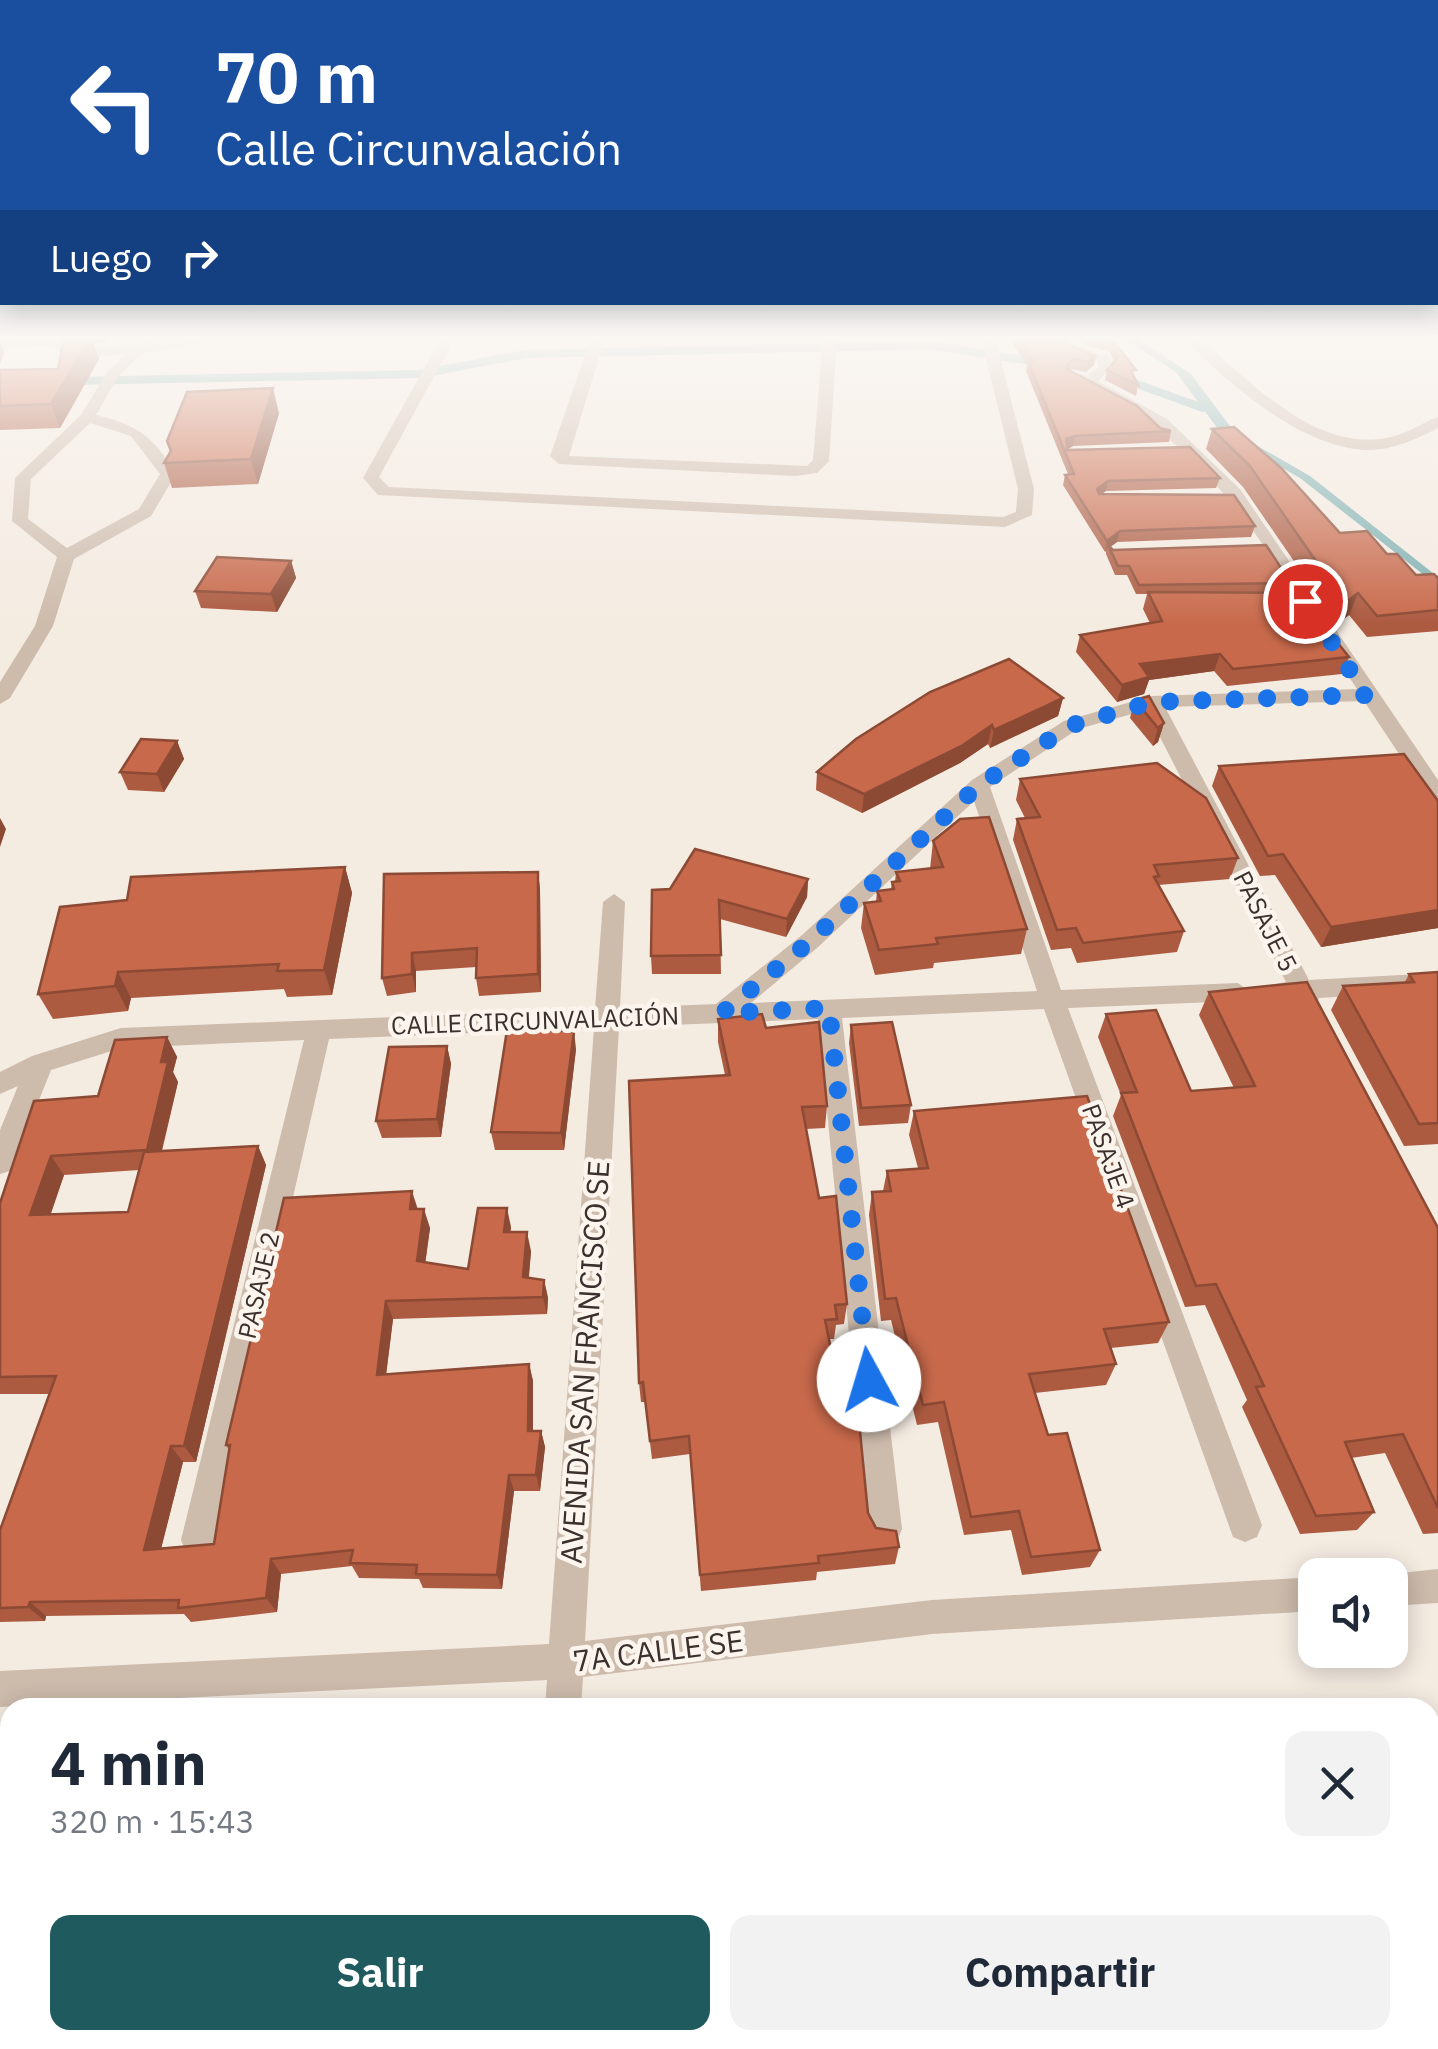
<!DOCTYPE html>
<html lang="es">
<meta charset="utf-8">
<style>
body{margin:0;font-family:"IBM Plex Sans",sans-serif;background:#f2f2f3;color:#1f2937;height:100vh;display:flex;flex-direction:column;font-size:38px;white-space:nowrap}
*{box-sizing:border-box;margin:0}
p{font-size:32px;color:#747a83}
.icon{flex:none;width:55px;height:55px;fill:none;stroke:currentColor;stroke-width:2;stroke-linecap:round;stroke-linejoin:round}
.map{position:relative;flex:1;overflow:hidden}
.details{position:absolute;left:0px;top:1698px;width:1440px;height:352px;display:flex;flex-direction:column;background:#fff;border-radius:30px 30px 0 0;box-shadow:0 5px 25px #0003}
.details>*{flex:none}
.top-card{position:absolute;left:0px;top:0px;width:1440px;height:305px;box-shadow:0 5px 25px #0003;background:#1a4fa0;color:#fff;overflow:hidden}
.fabs{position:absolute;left:1298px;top:1558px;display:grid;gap:20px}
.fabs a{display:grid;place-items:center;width:110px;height:110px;border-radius:20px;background:#fff;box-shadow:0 5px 25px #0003;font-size:50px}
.pin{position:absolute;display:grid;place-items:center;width:85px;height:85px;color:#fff;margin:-42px;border:5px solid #fff;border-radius:50%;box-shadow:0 2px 10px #0007}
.me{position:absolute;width:110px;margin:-55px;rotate:354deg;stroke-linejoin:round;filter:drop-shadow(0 0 8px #0008)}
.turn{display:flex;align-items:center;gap:35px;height:210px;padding:0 50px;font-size:45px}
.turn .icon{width:130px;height:130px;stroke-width:2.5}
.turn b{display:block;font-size:70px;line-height:85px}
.then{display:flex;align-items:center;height:95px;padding:0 50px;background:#0003;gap:20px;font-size:38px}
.round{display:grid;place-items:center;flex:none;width:105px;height:105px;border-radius:20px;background:#f2f2f3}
.overview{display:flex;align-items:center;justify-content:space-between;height:170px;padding:0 50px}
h1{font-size:60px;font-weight:800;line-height:75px}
.primary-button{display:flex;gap:20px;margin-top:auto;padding:20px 50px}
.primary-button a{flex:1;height:115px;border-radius:20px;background:#1f5a5e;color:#fff;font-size:40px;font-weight:800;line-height:115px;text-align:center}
.primary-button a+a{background:#f2f2f3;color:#1f2937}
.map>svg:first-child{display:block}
.water{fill:#7fb0b2}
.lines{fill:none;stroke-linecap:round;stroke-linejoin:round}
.stream{stroke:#7fb0b2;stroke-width:8}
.minor{fill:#cdbbac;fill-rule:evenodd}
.wall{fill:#ac5a40;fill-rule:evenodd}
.shaded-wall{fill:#8c4a34}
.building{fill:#c8694b;stroke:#8c4a34;stroke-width:2.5}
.route{stroke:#1a73e8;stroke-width:18;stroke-dasharray:0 32.4}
.labels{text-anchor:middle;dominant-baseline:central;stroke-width:9;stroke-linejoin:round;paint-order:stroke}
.street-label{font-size:25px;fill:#3b302b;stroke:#fbf5ee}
.near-street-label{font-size:30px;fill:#3b302b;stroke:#fbf5ee}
</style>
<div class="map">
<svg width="1438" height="2049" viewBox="0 0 1438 2049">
<rect width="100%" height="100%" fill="#f4ebe1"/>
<path class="water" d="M1123 338H1136L1191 374 1235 433 1310 476 1438 577V586L1300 478 1221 433 1176 372Z"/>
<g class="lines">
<g class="stream">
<path d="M1123 379 1203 408"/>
<path d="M73 381 420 374 525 354 931 345 1036 362"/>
</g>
<g class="minor">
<path d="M52 338 81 348 134 346 142 338H157L151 344 230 338 141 354 118 377 96 415C137 424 155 438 176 474L151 516 74 559 53 626 10 698 0 704V682L35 626 57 557 12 521 15 478 81 415 107 372 125 355 80 356 50 346 0 347V339ZM90 423 131 436 160 474 139 509 67 548 28 519 31 479Z"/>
<path d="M441 338H455L379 477 389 487 1003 517 1016 512 1018 489 981 338H995L1034 489 1032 515 1005 527 378 495 363 478Z"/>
<path d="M591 338H605L569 456 807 466 813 460 823 338H837L829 461 817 473 795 476 559 464 550 456Z"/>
<path d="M1057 338H1072L1083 348 1109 356 1112 368 1098 381 1167 419 1240 489 1438 780V803L1430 801 1364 701 1165 707 1309 980 1438 973V991L1319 998 1316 1005 1307 1008 1295 999 1269 997 1266 991 1269 985 1286 982 1146 710 1078 729 990 787 1061 990 1238 983 1250 992 1238 1001 1068 1008 1262 1525 1257 1537 1245 1542 1233 1537 1044 1009 842 1018 902 1529 897 1541 885 1546 873 1541 868 1529 818 1019 619 1027 585 1641 932 1600 1315 1577V1611L932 1634 583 1677 581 1708H545L547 1680 159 1699 156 1708H120L122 1701 0 1707V1671L549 1644 594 1028 329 1039 215 1540 210 1552 198 1557 186 1552 181 1540 304 1040 121 1048 51 1070 14 1163 10 1171 0 1174V1130L18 1086 0 1094V1072L32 1056 121 1028 595 1009 603 902 614 894 625 902 620 1008 716 1004 801 936 972 780 1064 721 1152 696 1357 689C1273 563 1216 439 1068 379L1066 376 1073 372 1087 376 1098 367 1097 361 1073 354ZM974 801 1037 991 751 1003 817 948Z"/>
<path d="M1184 338H1199C1252 382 1318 457 1395 436 1410 432 1423 422 1438 417V428C1415 440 1391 451 1365 450 1301 447 1226 383 1184 338Z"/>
<path d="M1438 1569V1603L1390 1606V1575H1382Z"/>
<path d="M518 2040H560L559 2049H517Z"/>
</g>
</g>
<g class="wall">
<path d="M64 338H111L108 343H93L99 359 60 428 0 430V370L58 369Z"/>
<path d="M1009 338H1064L1094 365 1086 372 1071 369 1070 371 1160 428 1171 431 1169 442 1073 446 1067 450 1220 478 1216 488 1106 491 1101 494 1255 526 1251 537 1117 542 1110 547 1113 550 1291 583 1288 592 1325 621 1324 625 1349 657 1342 674 1227 686 1214 671 1149 680 1144 694 1117 702 1076 652 1080 635 1150 623 1143 609 1147 594H1136L1127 575H1115L1106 554V551L1105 552 1063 485 1065 475 1068 474 1026 371 1027 365Z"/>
<path d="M1077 338H1111L1138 385 1136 396 1105 380 1107 370 1114 362 1110 352 1085 345Z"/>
<path d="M279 413 258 484 172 488 164 463Z"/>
<path d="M1212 429 1340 533 1387 554 1416 575 1438 578V631L1367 637 1349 615 1337 624 1243 487 1206 449Z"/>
<path d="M291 561 296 578 277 612 201 608 195 591Z"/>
<path d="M1063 698 1058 716 990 748 988 744 960 763 862 813 816 790 817 772Z"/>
<path d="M1135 700 1164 723 1158 742 1153 746 1130 718Z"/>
<path d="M177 741 184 759 164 792 128 790 120 772Z"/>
<path d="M1219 766 1438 801V928L1321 947 1275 875 1260 876 1212 786Z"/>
<path d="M1020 779 1238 858 1230 879 1158 885 1184 931 1177 952 1077 963 1071 948 1051 950 1013 840 1017 819 1025 818 1016 800Z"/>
<path d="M933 841 1027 929 1021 954 934 963 933 968 875 975 861 928 864 903 876 902 877 891 891 889 892 882H895L896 872 930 869Z"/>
<path d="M345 867 352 893 332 995 287 997 284 989 131 998 128 1011 53 1019 38 994 127 900Z"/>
<path d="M538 872 540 890 541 992 479 996 476 978V967L416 971V992L387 996 382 978 384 874Z"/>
<path d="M808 879 807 897 786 937 720 919 721 974H652L651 956 670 889Z"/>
<path d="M1438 972V1144L1404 1146 1331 1010 1343 986 1405 982 1409 974Z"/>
<path d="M1209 992 1438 1228V1533L1423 1534 1385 1453 1351 1458 1374 1512 1357 1530 1300 1534 1242 1407 1247 1400 1205 1305 1185 1307 1113 1116 1121 1095 1098 1037 1106 1014 1191 1091 1234 1088 1199 1015Z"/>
<path d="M718 1019 766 1028 827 1106 825 1128 806 1129 819 1198 847 1304 844 1324 836 1325 834 1339H829L842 1403 868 1513 876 1528 899 1547 895 1564 817 1572 816 1580 701 1591 690 1454 652 1459 645 1402H641L639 1383 725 1075 718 1042Z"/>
<path d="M851 1025 911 1105 908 1123 859 1126 849 1043Z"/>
<path d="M167 1037 177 1057 173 1072 178 1082 162 1151 258 1146 266 1165 196 1462H183L161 1548 214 1544 229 1450 226 1445 417 1209 430 1228 425 1263 468 1269 511 1227 510 1232 531 1251 529 1277 544 1280 548 1298 547 1314 393 1319 386 1374 529 1364 533 1381V1431H541L545 1447 540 1491H514L502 1589 423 1588 419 1579 359 1578 352 1566 281 1574 277 1612 191 1622 184 1614 46 1616 45 1621 0 1622V1530L50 1394H0V1203L98 1096ZM139 1170 128 1212 50 1215 64 1175Z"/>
<path d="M447 1046 451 1064 441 1137 382 1138 376 1121Z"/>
<path d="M576 1049 564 1150H495L491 1132Z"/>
<path d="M914 1111 1169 1322 1158 1343 1111 1348 1116 1364 1106 1385 1035 1393 1048 1435 1100 1550 1090 1567 1022 1575 1011 1530 964 1535 938 1422 917 1425 891 1320 881 1321 869 1215 872 1192 883 1191 887 1171 918 1168 909 1135Z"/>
<path d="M591 2040H727L595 2046Z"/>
</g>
<g class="shaded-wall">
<path d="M90 338H92L99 359 60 428 51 404Z"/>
<path d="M0 340 4 351 0 364Z"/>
<path d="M1096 356 1094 365 1086 372 1088 362Z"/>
<path d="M273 388 279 413 258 484 251 459Z"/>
<path d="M1075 436 1073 446 1064 450 1066 439Z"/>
<path d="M1108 481 1106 491 1094 499 1097 489Z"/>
<path d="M1120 531 1117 542 1109 548 1108 545 1105 552 1107 541Z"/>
<path d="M291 561 296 578 277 612 271 594Z"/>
<path d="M1358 593 1349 615 1337 624 1345 603Z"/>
<path d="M1220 654 1214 671 1149 680 1144 694 1117 702 1122 685 1140 664Z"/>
<path d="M1063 698 1058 716 990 748 994 730Z"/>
<path d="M1164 723 1158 742 1153 746 1158 728Z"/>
<path d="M992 725 988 744 960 763 862 813 864 794Z"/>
<path d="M177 741 184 759 164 792 157 774Z"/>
<path d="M0 818 6 829 0 847Z"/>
<path d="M345 867 352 893 332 995 324 970Z"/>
<path d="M538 872 540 890 541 992 538 974Z"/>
<path d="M808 879 807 897 786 937 787 919Z"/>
<path d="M1438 910V928L1321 947 1331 927Z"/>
<path d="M412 953 416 971V992L412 974Z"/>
<path d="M118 972 131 998 128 1011 115 986Z"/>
<path d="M574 1031 576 1049 564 1150 561 1133Z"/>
<path d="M167 1037 177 1057 173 1072 178 1082 157 1169 147 1150 161 1062Z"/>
<path d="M447 1046 451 1064 441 1137 437 1119Z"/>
<path d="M258 1146 266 1165 196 1462 184 1446Z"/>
<path d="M51 1156 64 1175 44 1234 30 1215Z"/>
<path d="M412 1191 418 1210 410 1209Z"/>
<path d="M507 1208 511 1227 509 1251 504 1232Z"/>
<path d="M424 1209 430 1228 423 1280 417 1261Z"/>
<path d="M527 1232 531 1251 527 1295 523 1277Z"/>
<path d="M544 1280 548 1298 547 1314 543 1297Z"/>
<path d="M386 1301 393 1319 384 1392 377 1375Z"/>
<path d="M529 1364 533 1381V1447L528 1431Z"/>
<path d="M541 1431 545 1447 540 1491 536 1475Z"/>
<path d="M171 1446 183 1462 157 1565 144 1550Z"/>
<path d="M509 1475 514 1491 502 1589 497 1575Z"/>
<path d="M271 1559 281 1574 277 1612 266 1598Z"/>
<path d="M30 1602 46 1616 45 1621 28 1607Z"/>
<path d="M0 1945 10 1948V1983L0 2033Z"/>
<path d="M449 2040H460L459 2049H449Z"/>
</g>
<g class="building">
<path d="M64 338H90L51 404 0 406V370L58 369Z"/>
<path d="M1018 338H1064L1072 347 1096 356 1088 362 1073 359 1065 368 1137 406 1160 428 1171 431 1075 436 1066 439 1067 450 1190 447 1220 478 1108 481 1097 489 1099 494 1234 495 1255 526 1120 531 1107 541 1065 475 1074 474 1028 361H1033Z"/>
<path d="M1098 338H1111L1136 370 1131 371 1138 385 1107 370 1118 357 1112 343Z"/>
<path d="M273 388 251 459 164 463 171 451 167 441 187 392Z"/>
<path d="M1234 427 1281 468 1340 533 1367 531 1387 554H1397L1416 575 1434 574 1438 578V610L1377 616 1358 593 1345 603 1250 466 1212 429Z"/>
<path d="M1108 545 1113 550 1266 545 1291 583 1139 585 1129 566H1118Z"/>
<path d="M217 557 291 561 271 594 195 591Z"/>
<path d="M1148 592 1306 593 1325 621 1322 623 1349 657 1233 669 1220 654 1140 664 1149 677 1122 685 1080 635 1162 621Z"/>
<path d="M1009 659 1063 698 994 730 992 725 963 745 864 794 817 772 856 739 930 692Z"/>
<path d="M1149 696 1164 723 1158 728 1135 700Z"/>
<path d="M141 739 177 741 157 774 120 772Z"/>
<path d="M1404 754 1438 801V910L1331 927 1283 854 1268 856 1219 766Z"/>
<path d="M1157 763 1206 798 1238 858 1154 865 1159 876 1154 877 1184 931 1083 943 1076 928 1057 930 1017 819 1040 817 1020 779Z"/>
<path d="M989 817 1027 929 936 938 938 944 879 950 864 903 881 901 877 891 894 889 892 882 900 881 896 872 943 867 933 841 960 819Z"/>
<path d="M695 849 808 879 787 919 719 900 721 955 651 956 652 890 670 889Z"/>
<path d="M345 867 324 970 277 971 279 964 118 972 115 986 38 994 60 907 127 900 131 877Z"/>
<path d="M538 872V974L476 978 477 948 412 953V974L382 978 384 874Z"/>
<path d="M1438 972V1123L1419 1124 1343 986 1414 982 1409 974Z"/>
<path d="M1307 982 1438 1228V1508L1403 1434 1345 1442 1374 1512 1316 1516 1256 1387 1264 1386 1216 1284 1196 1286 1121 1093 1137 1092 1106 1014 1156 1010 1191 1091 1255 1086 1209 992Z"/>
<path d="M762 1014 766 1028 819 1022 827 1106 802 1107 819 1198 836 1196 847 1304 835 1305 837 1319 825 1320 842 1403 857 1401 868 1513 876 1528 896 1531 899 1547 818 1556 819 1563 700 1575 689 1436 650 1441 643 1382 639 1383 629 1081 730 1075 718 1019Z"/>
<path d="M892 1022 911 1105 861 1108 851 1025Z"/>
<path d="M507 1030 574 1031 561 1133 491 1132Z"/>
<path d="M167 1037 161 1062H168L147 1150 51 1156 30 1215 128 1212 144 1152 258 1146 184 1446H171L144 1550 214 1544 230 1445H226L284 1198 412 1191 410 1209H424L417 1261 468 1269 478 1208H507L504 1232H527L523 1277 544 1280 543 1297 386 1301 377 1375 529 1364 528 1431H541L536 1475H509L497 1575 416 1574 417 1565 350 1563 353 1550 271 1559 266 1598 178 1608 179 1600 30 1602 28 1607 0 1608V1530L56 1376 0 1377V1203L34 1101 98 1096 115 1040Z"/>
<path d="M447 1046 437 1119 376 1121 389 1047Z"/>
<path d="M1087 1096 1169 1322 1104 1329 1116 1364 1029 1374 1048 1435 1067 1433 1100 1550 1031 1557 1019 1511 971 1517 944 1402 923 1405 896 1298 885 1299 872 1192 891 1191 887 1171 928 1168 914 1111Z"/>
<path d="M705 1703V1708H595V1707Z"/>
<path d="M1430 1718 1438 1734V1813L1430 1815Z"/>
<rect x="0" y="1760" width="10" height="183"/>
<path d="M44 2040H449V2049H42Z"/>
<path d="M591 2040H631L591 2042Z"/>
<path d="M730 2040H794L795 2049H731Z"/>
</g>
<linearGradient id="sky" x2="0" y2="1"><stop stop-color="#7eb2d2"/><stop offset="0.54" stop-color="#faf6f2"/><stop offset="1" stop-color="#faf6f2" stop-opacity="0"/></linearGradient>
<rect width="1438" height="625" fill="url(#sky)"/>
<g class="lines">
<path class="route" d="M869 1380 829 1008 722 1013 809 942 979 785 1072 725 1152 702 1366 695 1305 601"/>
</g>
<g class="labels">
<g class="street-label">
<text transform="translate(1266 921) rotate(63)">PASAJE 5</text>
<text transform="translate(535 1020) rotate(-2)">CALLE CIRCUNVALACIÓN</text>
<text transform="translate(1109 1156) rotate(70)">PASAJE 4</text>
<text transform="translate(258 1285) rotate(-77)">PASAJE 2</text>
</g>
<g class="near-street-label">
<text transform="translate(584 1362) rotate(-86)">AVENIDA SAN FRANCISCO SE</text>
<text transform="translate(658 1650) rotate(-7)">7A CALLE SE</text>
</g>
</g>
</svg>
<div class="fabs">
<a><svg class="icon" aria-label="sound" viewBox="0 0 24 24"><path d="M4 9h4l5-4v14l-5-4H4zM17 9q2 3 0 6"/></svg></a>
</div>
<div class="pin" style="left:1305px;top:601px;background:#d93025"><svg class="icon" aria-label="arrive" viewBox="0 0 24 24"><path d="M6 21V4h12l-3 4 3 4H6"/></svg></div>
<svg class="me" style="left:869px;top:1380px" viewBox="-20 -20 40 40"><circle r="19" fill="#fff"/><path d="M0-13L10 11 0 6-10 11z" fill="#1a73e8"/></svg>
<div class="top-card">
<div class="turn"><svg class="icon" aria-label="left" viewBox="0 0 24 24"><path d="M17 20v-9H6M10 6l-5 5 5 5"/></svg><div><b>70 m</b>Calle Circunvalación</div></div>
<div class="then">Luego<svg class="icon" aria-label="right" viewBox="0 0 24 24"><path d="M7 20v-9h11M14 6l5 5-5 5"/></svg></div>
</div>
<section class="details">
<div class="overview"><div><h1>4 min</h1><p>320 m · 15:43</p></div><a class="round"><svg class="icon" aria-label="close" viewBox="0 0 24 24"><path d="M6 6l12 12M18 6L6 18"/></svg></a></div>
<div class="primary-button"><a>Salir</a><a>Compartir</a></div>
</section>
</div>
